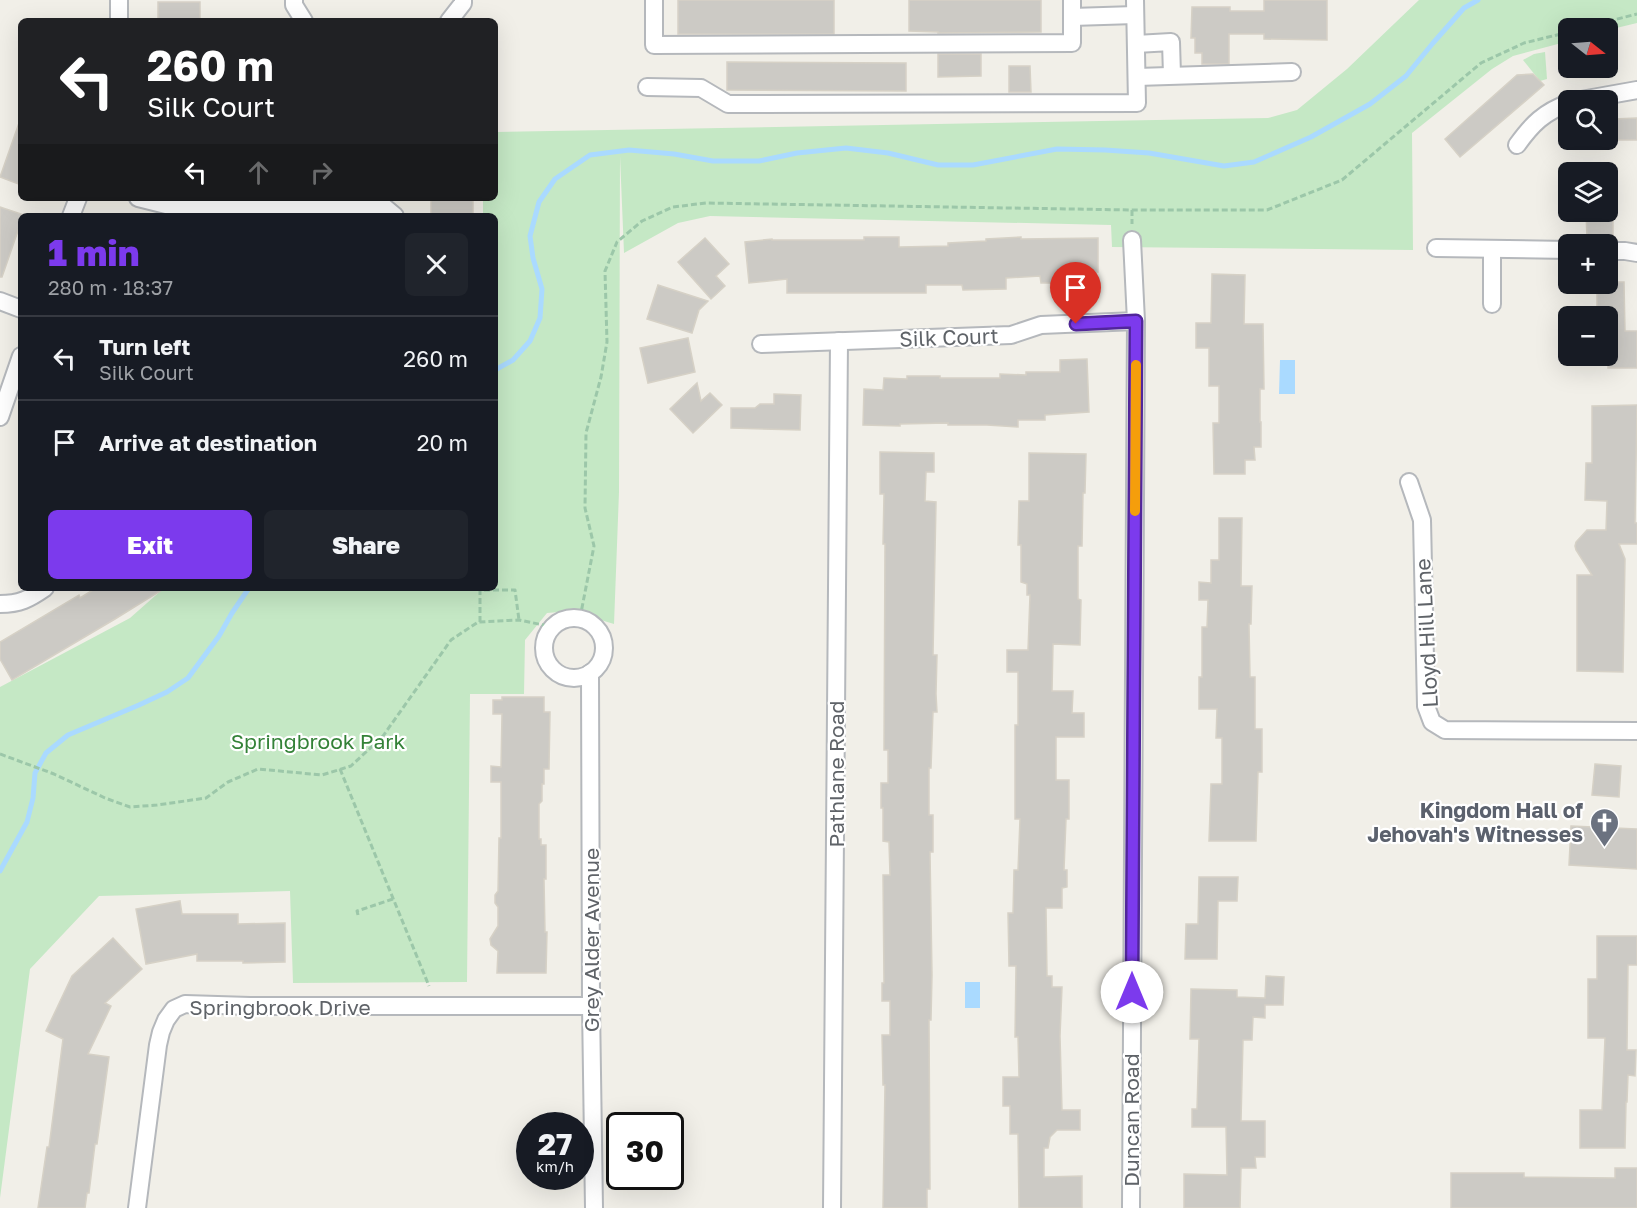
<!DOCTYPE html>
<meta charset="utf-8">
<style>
body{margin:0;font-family:"Golos Text",sans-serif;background:#20242c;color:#f1f3f6;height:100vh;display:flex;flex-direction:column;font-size:22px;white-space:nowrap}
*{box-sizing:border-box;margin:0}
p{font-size:20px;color:#9ea1a6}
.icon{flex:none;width:33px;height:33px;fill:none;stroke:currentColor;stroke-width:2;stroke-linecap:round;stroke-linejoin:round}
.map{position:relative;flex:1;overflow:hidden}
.drawer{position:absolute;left:18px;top:213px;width:480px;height:378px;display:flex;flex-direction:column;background:#171b24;border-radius:9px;box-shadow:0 6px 24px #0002}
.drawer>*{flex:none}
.top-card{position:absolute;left:18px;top:18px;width:480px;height:183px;border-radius:9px;box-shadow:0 6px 24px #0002;background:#202124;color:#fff;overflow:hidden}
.needle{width:39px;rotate:107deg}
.tools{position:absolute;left:1558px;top:18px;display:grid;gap:12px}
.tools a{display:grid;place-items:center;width:60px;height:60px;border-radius:9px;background:#171b24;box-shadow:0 6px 24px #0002;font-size:30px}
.speed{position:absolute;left:516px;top:1112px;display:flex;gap:12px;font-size:30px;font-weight:700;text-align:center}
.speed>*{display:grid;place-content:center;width:78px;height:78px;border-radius:50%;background:#171b24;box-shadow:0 6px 24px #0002;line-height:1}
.speed small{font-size:15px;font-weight:400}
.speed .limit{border:3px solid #111;border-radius:9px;background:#fff;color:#111}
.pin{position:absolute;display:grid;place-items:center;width:51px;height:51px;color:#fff;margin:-62px -26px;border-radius:50% 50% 50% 0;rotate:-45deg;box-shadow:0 0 6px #0007}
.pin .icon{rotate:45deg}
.me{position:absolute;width:66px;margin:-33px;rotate:0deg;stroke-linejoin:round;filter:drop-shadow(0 0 4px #0008)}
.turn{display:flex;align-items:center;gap:21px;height:126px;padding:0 30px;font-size:27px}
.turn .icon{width:78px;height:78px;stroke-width:2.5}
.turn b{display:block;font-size:42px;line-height:51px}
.lanes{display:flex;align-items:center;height:57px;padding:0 30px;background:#0003;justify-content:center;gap:30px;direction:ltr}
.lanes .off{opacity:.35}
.round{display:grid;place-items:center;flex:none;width:63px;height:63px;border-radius:9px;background:#20242c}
.head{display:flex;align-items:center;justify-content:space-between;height:102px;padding:0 30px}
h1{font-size:36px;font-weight:800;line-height:45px;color:#7c3aed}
.cta{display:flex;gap:12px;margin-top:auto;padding:12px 30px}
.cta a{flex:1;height:69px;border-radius:9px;background:#7c3aed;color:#fff;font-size:24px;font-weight:800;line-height:69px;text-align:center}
.cta a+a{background:#20242c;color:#f1f3f6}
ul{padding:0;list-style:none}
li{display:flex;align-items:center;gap:18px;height:84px;padding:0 30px;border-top:2px solid #363941}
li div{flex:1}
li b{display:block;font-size:22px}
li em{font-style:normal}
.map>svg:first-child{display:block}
.green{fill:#c5e8c5}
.water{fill:#aadaff}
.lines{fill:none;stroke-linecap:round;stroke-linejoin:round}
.stream{stroke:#aadaff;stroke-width:5}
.building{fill:#cccac5;stroke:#d6d1c6;stroke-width:1.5}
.minor-casing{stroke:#b5b8bc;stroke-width:20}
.path{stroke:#9cc7a9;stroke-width:3;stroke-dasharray:6 3;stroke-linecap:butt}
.minor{stroke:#fff;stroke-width:16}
.route-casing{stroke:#51269a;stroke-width:15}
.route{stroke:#7c3aed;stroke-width:10}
.slow{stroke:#f59e0b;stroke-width:10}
.labels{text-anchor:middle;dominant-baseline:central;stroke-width:4.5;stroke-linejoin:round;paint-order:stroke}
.street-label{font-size:21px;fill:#5f6368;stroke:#fff}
.park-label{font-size:21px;fill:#348238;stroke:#fff}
.worship-label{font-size:21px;font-weight:bold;fill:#5b616d;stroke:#fff;text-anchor:end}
</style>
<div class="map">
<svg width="1637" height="1208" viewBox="0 0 1637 1208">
<rect width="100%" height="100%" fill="#f1efe8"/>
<g class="green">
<path d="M1419 0H1637V23L1608 30V28H1569V41L1513 56 1492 69 1412 133 1413 250 1112 247 1111 225 710 216 678 223 624 253 620 156 619 492 614 624 571 611 547 613 525 640 524 694H470L467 982 293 983 290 891 99 896 30 969 0 1198V687L130 618 164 588H495V216H483V198H495V132L1268 118 1297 110 1347 69Z"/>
<path d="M1545 52 1547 79 1540 81 1523 60 1534 54Z"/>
</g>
<g class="water">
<path d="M1280 360H1295V394H1279Z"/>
<rect x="965" y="982" width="15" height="26"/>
</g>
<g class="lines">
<g class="stream">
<path d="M495 370 513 360 530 341 540 318 542 289 533 258 530 236 539 202 555 179 590 155 629 150 674 154 713 161H759L797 153 846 148 888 153 938 165H973L1057 149 1105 150 1149 153 1224 166 1254 162 1311 137 1370 104 1406 76 1433 43 1464 8 1478 0"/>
<path d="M0 871 27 822 33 798 35 773 46 753 68 735 139 705 167 692 188 678 219 636 232 613 249 588"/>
</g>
</g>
<g class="building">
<rect x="678" y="0" width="156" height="34"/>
<path d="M909 0H1041V32L938 33V32L909 31Z"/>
<path d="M1264 0H1327V40L1264 39V34H1229V64H1202V53H1195V38H1191L1192 7H1230V11H1264Z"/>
<rect x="158" y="2" width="42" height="19"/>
<path d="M938 54H981V76L938 77Z"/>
<path d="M727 62 906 63V91L727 90Z"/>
<path d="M1009 66H1030L1031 92H1009Z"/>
<path d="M1533 74 1544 85 1460 157 1445 139 1517 75Z"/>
<path d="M1637 118V140H1608V122H1613L1614 119Z"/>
<path d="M19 123H21V185L0 177Z"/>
<rect x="431" y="198" width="42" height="18"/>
<path d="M0 207 24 215 21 216V222L2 277H0Z"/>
<path d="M1586 212H1613V237L1587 238Z"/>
<path d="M864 237H899V247L948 246V243L986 241V239L1021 237V239L1098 238V272H1086V283H1041L1040 276 1006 278V289L963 290 962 285H926V293H787V279L749 283 745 242 772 239V240H864Z"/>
<path d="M705 238 729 264 716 276 725 286 711 299 678 262Z"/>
<path d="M1212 274 1245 275 1244 324H1263L1264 389H1260V422H1261V447H1254L1255 460H1245V474H1214L1213 423H1219V386H1209V348H1196V323H1211Z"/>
<path d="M1608 282H1624L1625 331H1637V368H1608V316H1597V284H1608Z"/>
<path d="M658 285 708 301 699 310 692 333 647 319Z"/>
<path d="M688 338 695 372 648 383 640 348Z"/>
<path d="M1087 359 1089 412 1045 415V420H1018V427L987 425H948V423L900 424V426L863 425 864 389 883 390 884 378 907 379V376H940V378H1000V374L1026 375V372H1060V360Z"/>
<path d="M697 383 701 401 710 393 722 405 693 433 670 409Z"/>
<path d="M774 394 801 395 800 430 731 428V408H755L760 404H774Z"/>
<path d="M1637 405 1635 523H1637V544H1619L1625 559 1623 672 1577 671V575H1592L1576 550 1575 546 1576 542 1587 530H1606L1607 501 1585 500 1586 463H1592V406Z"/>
<path d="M880 452 934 453V472H926L925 501 936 502 933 655H937L936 694 937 712H933L931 768H929V815H933V852H930L932 975 931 1020H929L930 1189H927V1208H883L885 1085H883L882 1035H890V1001H882V983H884L883 875H890L889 842 883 841V808H881V783H888V750H884L885 544H883L884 494H880Z"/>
<path d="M1029 453 1086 454 1085 493H1083L1082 546H1078V599L1081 600 1080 645 1053 644 1052 691H1073L1072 713H1084V737H1056V780H1069V819H1066L1064 870H1067V887L1062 888V908H1046L1047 976H1052V987H1062L1060 1036 1062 1110H1080V1130H1057L1050 1137 1048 1148H1044V1177L1082 1176V1208H1019L1018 1134H1010V1106H1003V1077H1019L1018 1037H1015L1016 966H1009L1008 913H1013L1014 870H1018L1020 819H1015V725H1018V672H1007V650H1028L1030 595H1027V584L1021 582V545H1018L1019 501H1029Z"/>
<path d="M1219 518H1242L1241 586H1252L1251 624H1249L1250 677H1255V729H1262V772H1258L1256 841H1209L1211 784H1222V738H1216L1217 709H1199V677H1202V627H1207L1208 600H1199V582L1211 583V560H1219Z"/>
<path d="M96 588H165L115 619 12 680 0 659V642L79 595 80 598Z"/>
<path d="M502 697H544V712H550L549 769H544V784H542V801L539 804V839H541V845H546V879H544L545 932H547L546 973H497L498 951 491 945 490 939 498 926V907L495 903V895L498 891 499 838H501V782H491V766L501 767 502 714H493V700H502Z"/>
<path d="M1595 764 1621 766 1619 797 1592 795Z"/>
<path d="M1571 826 1637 829V869L1569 865Z"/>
<path d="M1199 877H1238L1237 901H1218L1217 959H1185L1186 924H1198Z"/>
<path d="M180 901 182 914H238V924L285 923V962L243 963V961H197V954L146 964 136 909Z"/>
<path d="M1597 936H1637V965H1628L1627 1050H1636L1635 1076 1628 1075 1627 1102H1626L1625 1148H1580V1110H1602L1605 1038H1588V979H1597Z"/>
<path d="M113 938 142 969 105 1003 111 1006 88 1054 109 1057 97 1144H95L89 1193H87L85 1208H38L47 1147H49L63 1039 46 1031 72 976Z"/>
<path d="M1266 976 1284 977 1283 1005H1265V1018L1253 1017 1252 1040H1243L1241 1121H1265V1157H1255L1256 1168H1241L1240 1208H1184V1174L1227 1175 1226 1127H1192V1109H1197L1199 1039H1190L1191 989 1237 990V997L1265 998Z"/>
<path d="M1615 1168H1637V1208H1451V1173H1524V1177L1615 1178Z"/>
</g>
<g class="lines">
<defs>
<g id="minor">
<path d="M119 0V21"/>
<path d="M294 0V5L304 21"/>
<path d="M654 0V45L1072 43V0"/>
<path d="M1072 17 1135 15"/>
<path d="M449 21 463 3V0"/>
<path d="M1136 44 1171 42 1172 75"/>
<path d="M1137 77 1292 72"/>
<path d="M647 87 701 88 728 104 1137 103 1135 0"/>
<path d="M1581 100 1637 90"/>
<path d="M1517 145C1532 124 1544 112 1569 103"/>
<path d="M138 198 178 208 206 209 262 205H361L383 206 395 216"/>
<path d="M71 216 78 198"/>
<path d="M1436 248 1569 250"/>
<path d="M1608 251H1625L1637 253"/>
<path d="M0 301 21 309"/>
<path d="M1492 304V250"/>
<path d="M761 344 1011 335 1041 325 1136 321"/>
<path d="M0 417 21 356"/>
<path d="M1409 482 1422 520 1426 706 1432 722 1445 730 1637 731"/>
<path d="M0 604C20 604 29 599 45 588"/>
<circle cx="574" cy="648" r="30"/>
<path d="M590 673 591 1006 594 1208"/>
<path d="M137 1208 158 1045 161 1032 166 1020 174 1009 185 1004 250 1006H591"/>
<path d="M832 1208 839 341"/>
<path d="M1131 1208 1136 321 1132 240"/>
</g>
</defs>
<use href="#minor" class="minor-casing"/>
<g class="path">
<path d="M1582 28 1637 14"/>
<path d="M1132 210V224"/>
<path d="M580 618 594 546 585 508 586 433 601 377 607 342 605 271 617 242 642 221 673 207 706 203 1132 210H1267L1342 180 1481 63 1524 43 1569 32"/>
<path d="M480 622V590H515L519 620"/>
<path d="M0 754 54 774 105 798 130 807 157 805 206 798 228 782 258 769 322 775 351 766 383 736 451 640 478 622 519 620 553 627"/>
<path d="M340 769 429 986"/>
<path d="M358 915 357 911 393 899"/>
</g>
<use href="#minor" class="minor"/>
</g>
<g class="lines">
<defs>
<path id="route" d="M1076 324 1136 321 1132 992"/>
</defs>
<use href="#route" class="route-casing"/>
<use href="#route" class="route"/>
<path class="slow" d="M1135 511 1136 365"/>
</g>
<defs>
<symbol id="church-pin" viewBox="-11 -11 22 30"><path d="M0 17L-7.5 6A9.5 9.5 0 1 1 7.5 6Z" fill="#6b7280" stroke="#fff"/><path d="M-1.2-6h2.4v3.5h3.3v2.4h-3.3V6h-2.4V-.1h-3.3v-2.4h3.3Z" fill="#fff"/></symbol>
</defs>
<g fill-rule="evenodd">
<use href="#church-pin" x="1588" y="806" width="33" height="45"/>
</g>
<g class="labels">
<g class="street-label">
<text transform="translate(949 337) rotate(-2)">Silk Court</text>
<text transform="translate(1426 633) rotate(-93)">Lloyd Hill Lane</text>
<text transform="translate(836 774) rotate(-90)">Pathlane Road</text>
<text transform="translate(591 940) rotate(-90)">Grey Alder Avenue</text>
<text x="280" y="1007">Springbrook Drive</text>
<text transform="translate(1131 1120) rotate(-90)">Duncan Road</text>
</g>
<g class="park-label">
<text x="318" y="741">Springbrook Park</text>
</g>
<g class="worship-label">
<text x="1583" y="810">Kingdom Hall of<tspan x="1583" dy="24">Jehovah's Witnesses</tspan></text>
</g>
</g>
</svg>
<div class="tools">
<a><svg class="needle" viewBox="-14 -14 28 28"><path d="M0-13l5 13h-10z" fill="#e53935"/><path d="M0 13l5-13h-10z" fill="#9ea1a6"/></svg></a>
<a><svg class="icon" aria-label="search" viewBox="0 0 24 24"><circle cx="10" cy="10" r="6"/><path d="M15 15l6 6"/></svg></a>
<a><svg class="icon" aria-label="layers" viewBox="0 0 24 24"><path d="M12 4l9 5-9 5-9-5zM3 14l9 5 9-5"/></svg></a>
<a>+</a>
<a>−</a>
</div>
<div class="speed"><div>27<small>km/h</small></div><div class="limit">30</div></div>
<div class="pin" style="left:1076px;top:324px;background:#d93025"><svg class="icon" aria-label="arrive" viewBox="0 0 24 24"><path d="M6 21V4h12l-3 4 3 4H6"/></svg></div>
<svg class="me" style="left:1132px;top:992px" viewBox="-20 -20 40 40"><circle r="19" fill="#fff"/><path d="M0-13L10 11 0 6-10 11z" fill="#7c3aed"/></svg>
<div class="top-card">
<div class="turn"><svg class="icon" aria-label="left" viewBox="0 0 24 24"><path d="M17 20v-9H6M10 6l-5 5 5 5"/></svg><div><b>260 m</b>Silk Court</div></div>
<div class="lanes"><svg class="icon" aria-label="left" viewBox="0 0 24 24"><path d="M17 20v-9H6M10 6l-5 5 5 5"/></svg><svg class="icon off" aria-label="ahead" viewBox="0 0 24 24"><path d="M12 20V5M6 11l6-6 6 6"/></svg><svg class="icon off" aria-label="right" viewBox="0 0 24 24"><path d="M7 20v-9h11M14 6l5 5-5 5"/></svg></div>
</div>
<section class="drawer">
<div class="head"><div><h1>1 min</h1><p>280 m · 18:37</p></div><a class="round"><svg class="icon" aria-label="close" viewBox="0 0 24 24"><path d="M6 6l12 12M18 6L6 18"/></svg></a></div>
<ul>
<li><svg class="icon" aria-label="left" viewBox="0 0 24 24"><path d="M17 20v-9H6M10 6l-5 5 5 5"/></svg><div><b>Turn left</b><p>Silk Court</p></div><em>260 m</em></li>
<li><svg class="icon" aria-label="arrive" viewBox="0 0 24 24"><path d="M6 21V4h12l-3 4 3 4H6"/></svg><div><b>Arrive at destination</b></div><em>20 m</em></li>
</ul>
<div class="cta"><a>Exit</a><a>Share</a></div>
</section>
</div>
